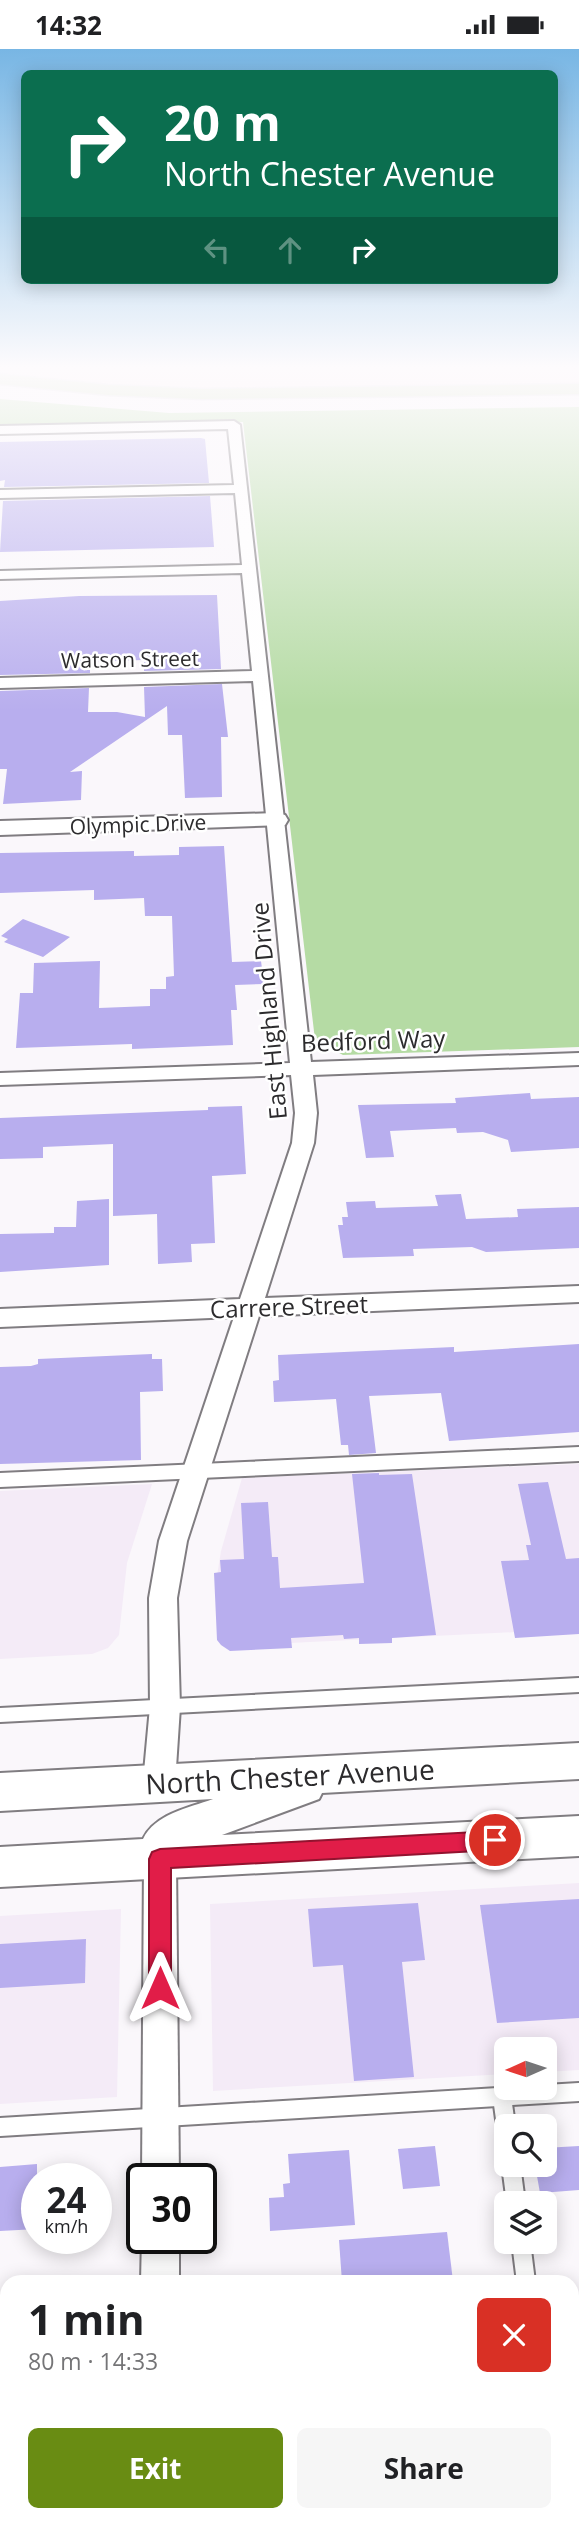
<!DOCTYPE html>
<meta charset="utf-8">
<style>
body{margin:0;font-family:"Open Sans",sans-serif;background:#f6f6f6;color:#202124;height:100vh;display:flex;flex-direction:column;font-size:26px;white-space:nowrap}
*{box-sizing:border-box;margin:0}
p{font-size:23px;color:#757577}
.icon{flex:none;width:38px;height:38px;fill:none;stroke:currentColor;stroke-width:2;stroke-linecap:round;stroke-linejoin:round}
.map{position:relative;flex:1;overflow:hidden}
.panel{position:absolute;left:0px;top:2226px;width:579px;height:247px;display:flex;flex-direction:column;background:#fff;border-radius:21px 21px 0 0;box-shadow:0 4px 18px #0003}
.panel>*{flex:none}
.banner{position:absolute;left:21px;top:21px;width:537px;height:214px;border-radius:10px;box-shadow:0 4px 18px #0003;background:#0b6e4f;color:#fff;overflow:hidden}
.needle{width:46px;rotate:267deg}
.tools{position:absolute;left:494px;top:1988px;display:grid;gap:14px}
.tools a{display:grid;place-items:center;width:63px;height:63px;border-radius:10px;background:#fff;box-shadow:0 4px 18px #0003;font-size:35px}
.speed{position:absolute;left:21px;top:2114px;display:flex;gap:14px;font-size:35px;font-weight:700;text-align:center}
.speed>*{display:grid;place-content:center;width:91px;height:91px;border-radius:50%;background:#fff;box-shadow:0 4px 18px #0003;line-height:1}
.speed small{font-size:18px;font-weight:400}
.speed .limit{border:4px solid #111;border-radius:10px;background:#fff;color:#111}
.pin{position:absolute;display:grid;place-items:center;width:60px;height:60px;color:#fff;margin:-30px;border:4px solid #fff;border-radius:50%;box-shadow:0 2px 7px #0007}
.me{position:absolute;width:77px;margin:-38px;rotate:0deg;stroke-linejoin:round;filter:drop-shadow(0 0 5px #0008)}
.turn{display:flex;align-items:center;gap:24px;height:147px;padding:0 28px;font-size:32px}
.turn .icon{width:91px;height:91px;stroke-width:2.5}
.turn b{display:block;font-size:49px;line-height:60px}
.lanes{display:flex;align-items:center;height:66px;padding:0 28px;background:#0003;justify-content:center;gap:35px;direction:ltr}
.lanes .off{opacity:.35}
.round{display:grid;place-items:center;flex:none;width:74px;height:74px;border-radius:10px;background:#f6f6f6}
.head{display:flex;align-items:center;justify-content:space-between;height:119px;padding:0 28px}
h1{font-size:42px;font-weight:700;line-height:52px}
.cta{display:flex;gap:14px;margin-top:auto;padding:14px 28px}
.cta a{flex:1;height:80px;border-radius:10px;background:#698c13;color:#fff;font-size:28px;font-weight:700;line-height:80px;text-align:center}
.cta a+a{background:#f6f6f6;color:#202124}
.status{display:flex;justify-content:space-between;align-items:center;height:49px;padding:0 35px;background:#fff;direction:ltr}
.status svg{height:19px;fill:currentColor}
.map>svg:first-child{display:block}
.built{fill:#f4ebf7}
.industrial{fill:#fee8e8}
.green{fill:#b5dba4}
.building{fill:#b8aeee}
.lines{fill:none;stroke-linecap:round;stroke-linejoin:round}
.lane-far1-casing{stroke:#807d81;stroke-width:18}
.lane-casing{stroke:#807d81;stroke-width:22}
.street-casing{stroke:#807d81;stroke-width:4}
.secondary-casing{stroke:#807d81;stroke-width:4}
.primary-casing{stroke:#d5d5d5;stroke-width:3}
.lane-far1{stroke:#fff;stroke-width:14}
.lane{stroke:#fff;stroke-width:18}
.street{fill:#fff;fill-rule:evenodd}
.secondary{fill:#fff;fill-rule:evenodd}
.primary{fill:#bdd4a3;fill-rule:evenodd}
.route{fill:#e11d48;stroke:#92132f;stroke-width:2}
.labels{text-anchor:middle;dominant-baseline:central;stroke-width:5;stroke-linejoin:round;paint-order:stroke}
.far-street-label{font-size:21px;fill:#2c2b2d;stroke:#fff}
.street-label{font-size:24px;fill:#2c2b2d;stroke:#fff}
.near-street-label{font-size:28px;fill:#2c2b2d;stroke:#fff}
</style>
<div class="status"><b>14:32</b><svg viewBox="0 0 49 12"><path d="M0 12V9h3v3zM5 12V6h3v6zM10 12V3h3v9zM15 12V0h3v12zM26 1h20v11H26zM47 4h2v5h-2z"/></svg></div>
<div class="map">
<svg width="579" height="2472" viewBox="0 0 579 2472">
<rect width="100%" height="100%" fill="#faf7fb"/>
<g class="built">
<path d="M579 1415V1580L247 1596 218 1582 216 1533 221 1502 242 1429Z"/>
<path d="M152 1435 127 1514 119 1586 108 1599 92 1605 0 1610V1442Z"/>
<path d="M579 1834V2021L544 2023V2000H506V2025L213 2042 210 1855Z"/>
<path d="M121 1860 117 2048 0 2055V1867Z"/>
</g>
<path class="industrial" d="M0 316H579V335L210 341 97 335 0 325Z"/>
<path class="green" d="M0 350 169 364 579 358V998L343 1006 315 991 243 373 0 378Z"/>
<g class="building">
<path d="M201 389 205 390 209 434 4 438 5 431 0 432V393Z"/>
<path d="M210 447 214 498 0 503 3 452Z"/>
<path d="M217 546 221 620 144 622V611L105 612 90 613V624L0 626V552L79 547Z"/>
<path d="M222 635 228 688H221L222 748 185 749 182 686H168L167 657 70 723 82 722 81 751 3 755 7 720H0V642L89 639 88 663H117L145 668 144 638Z"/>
<path d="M224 797 232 913 261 912 264 935 235 936 237 961H231L233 996 132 1000V995L16 999 20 944H33L34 914 100 912 99 959 150 957V940H166V928L174 927 172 867H145L144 849 94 851V841L0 844V804L134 802V807L179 806V798Z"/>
<path d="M23 870 70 888 43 908 4 893 8 890 1 887Z"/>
<path d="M530 1044 531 1050 579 1048V1099L511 1103 508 1091 483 1083 457 1084 456 1079 390 1082 394 1108 366 1109 358 1056 456 1054 455 1049Z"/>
<path d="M242 1057 246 1125 212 1127 215 1194 191 1195 192 1213 158 1215 157 1165 113 1167V1095L43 1098V1109L0 1110V1069L208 1061V1058Z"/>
<path d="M461 1145 466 1170 518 1168 517 1160 579 1158V1199L486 1203 472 1198 413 1200 414 1207 343 1209 338 1176H343L342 1168H348L346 1153 375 1152 376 1159 438 1157 435 1146Z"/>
<path d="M109 1150V1216L0 1223V1185L54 1184V1178H76L77 1152Z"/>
<path d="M579 1295V1383L449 1392 441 1344 369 1347 376 1404 349 1406 348 1396H341L336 1350 274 1353 273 1332 279 1331 278 1306 454 1298V1303Z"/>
<path d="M152 1305V1310H162L163 1342 140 1343 141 1411 0 1415V1318L31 1317 38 1315V1310Z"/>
<path d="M379 1424V1426L412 1425 436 1586 392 1589V1594L359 1595V1589L344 1590 343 1586 291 1589 292 1599 230 1602 221 1596 217 1591 214 1524 221 1523 220 1511 244 1510 241 1454 268 1453 272 1508H278L280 1539 364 1534 352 1425Z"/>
<path d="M548 1433 566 1510 579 1509V1585L515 1589 501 1512 529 1511 526 1496H531L518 1435Z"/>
<path d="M579 1850V1969L497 1974 480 1856Z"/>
<path d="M418 1854 425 1911 402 1913 414 2028 354 2032 343 1916 313 1918 308 1860Z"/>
<path d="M86 1890 85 1934 0 1939V1895Z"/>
<path d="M435 2097 440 2137 403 2140 398 2100Z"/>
<path d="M579 2097V2141L540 2144 535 2116H544V2099Z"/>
<path d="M349 2101 355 2176 270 2182 269 2149 284 2148 283 2135 290 2134 288 2105Z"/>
<path d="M37 2115V2180L0 2182V2118Z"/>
<path d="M447 2183 453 2232 342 2233 339 2191Z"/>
</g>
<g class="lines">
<defs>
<g id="lane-far1">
<path d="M0 1431 579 1405"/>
<path d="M0 1666 579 1636"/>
</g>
<g id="lane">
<path d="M502 2048 506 2077"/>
<path d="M0 2078 579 2043"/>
<path d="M511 2116 516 2154"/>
<path d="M521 2193 526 2233"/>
<path d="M556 2466 557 2472"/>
</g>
<g id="street">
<path d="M234 372 240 376 311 1013 579 1004V1016L313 1026 317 1064 314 1094 265 1249 579 1237V1253L259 1267 187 1492 177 1549 180 1658 175 1734 170 1744 159 1748 148 1744 143 1734 150 1658 149 1549 159 1492 234 1268 0 1278V1260L240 1250 292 1094 295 1064 291 1026 0 1036V1024L290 1014 253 632 0 639V629L252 622 242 524 0 530V522L242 516 235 444 0 449V441L234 436 228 380 0 385V377Z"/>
<path d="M160 1795 172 1799 176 1810 179 2130 142 2131 144 1810 148 1799Z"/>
<path d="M142 2187V2189H179V2233H141Z"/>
<rect x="139" y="2466" width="42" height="6"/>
</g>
<g id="secondary">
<path d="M276 764 285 766 288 771 285 776 0 786V772Z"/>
<path d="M579 1694V1730L322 1744 319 1750 222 1786 579 1767V1807L0 1838V1798L143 1790C155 1765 188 1759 213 1750L0 1762V1724Z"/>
</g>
<path id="primary" d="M0 325 108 336 202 340 579 335V345L202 350 108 346 0 335Z"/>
</defs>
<use href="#lane-far1" class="lane-far1-casing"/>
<use href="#lane" class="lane-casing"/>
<use href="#street" class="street-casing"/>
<use href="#secondary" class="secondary-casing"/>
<use href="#primary" class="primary-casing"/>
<use href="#lane-far1" class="lane-far1"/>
<use href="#lane" class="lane"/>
<use href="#street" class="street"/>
<use href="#secondary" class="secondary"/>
<use href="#primary" class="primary"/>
</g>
<linearGradient id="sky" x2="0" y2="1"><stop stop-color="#78b6e4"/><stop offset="0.48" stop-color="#fdfbfd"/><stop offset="1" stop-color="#fdfbfd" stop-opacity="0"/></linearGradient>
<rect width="579" height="662" fill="url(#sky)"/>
<path class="route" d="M495 1782 503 1785 506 1791 503 1798 495 1801 171 1819V1939L168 1947 160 1950 152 1947 149 1939V1810L152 1803 160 1800Z"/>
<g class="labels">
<g class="far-street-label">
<text transform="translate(130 610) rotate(-1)">Watson Street</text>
<text transform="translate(138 775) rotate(-2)">Olympic Drive</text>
</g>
<g class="street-label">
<text transform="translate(268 962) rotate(-95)">East Highland Drive</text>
<text transform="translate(373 991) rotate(-2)">Bedford Way</text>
<text transform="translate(289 1257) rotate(-2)">Carrere Street</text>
</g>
<g class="near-street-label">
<text transform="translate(290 1727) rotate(-3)">North Chester Avenue</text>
</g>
</g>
</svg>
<div class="tools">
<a><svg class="needle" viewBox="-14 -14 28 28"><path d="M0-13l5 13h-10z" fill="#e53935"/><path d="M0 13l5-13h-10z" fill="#757577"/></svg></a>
<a><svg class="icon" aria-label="search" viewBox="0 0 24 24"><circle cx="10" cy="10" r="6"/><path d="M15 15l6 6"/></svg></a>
<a><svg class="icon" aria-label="layers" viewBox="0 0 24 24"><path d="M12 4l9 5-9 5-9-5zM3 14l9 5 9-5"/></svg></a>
</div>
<div class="speed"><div>24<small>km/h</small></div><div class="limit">30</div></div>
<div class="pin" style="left:495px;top:1791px;background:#d93025"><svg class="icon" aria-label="arrive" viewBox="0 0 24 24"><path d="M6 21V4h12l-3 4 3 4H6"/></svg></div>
<svg class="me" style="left:160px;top:1939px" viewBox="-20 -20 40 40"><path d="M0-17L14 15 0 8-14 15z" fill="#e11d48" stroke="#fff" stroke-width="4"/></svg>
<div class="banner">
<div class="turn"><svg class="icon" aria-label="right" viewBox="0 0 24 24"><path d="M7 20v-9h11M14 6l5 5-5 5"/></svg><div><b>20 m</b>North Chester Avenue</div></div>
<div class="lanes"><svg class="icon off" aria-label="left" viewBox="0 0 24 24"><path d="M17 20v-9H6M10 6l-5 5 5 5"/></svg><svg class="icon off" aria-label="ahead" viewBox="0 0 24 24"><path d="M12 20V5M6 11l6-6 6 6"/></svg><svg class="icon" aria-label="right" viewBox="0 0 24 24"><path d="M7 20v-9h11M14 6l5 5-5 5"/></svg></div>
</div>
<section class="panel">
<div class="head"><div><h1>1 min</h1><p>80 m · 14:33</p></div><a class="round" style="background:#d93025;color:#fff"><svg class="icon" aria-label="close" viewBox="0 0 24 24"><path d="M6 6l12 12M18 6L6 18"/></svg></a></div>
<div class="cta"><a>Exit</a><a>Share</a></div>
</section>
</div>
